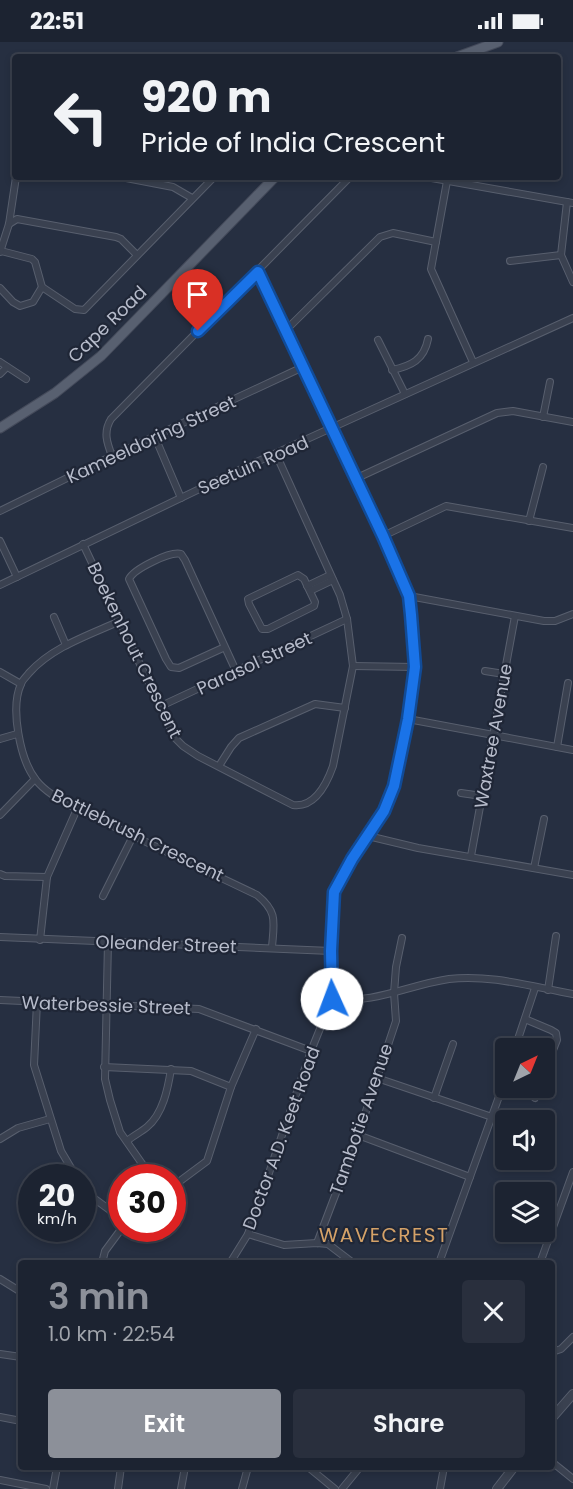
<!DOCTYPE html>
<meta charset="utf-8">
<style>
body{margin:0;font-family:Poppins,sans-serif;background:#292f3d;color:#f1f3f6;height:100vh;display:flex;flex-direction:column;font-size:22px;white-space:nowrap}
*{box-sizing:border-box;margin:0}
p{font-size:20px;color:#a0a4ab}
.icon{flex:none;width:33px;height:33px;fill:none;stroke:currentColor;stroke-width:2;stroke-linecap:round;stroke-linejoin:round}
.map{position:relative;flex:1;overflow:hidden}
.drawer{position:absolute;left:18px;top:1218px;width:537px;height:210px;display:flex;flex-direction:column;background:#1c2331;border-radius:6px;box-shadow:0 3px 9px #0003,0 0 0 2px #3a404d}
.drawer>*{flex:none}
.guide{position:absolute;left:12px;top:12px;width:549px;height:126px;border-radius:6px;box-shadow:0 3px 9px #0003,0 0 0 2px #3a404d;background:#1c2331;color:#f1f3f6;overflow:hidden}
.needle{width:39px;rotate:43deg}
.fabs{position:absolute;left:495px;top:996px;display:grid;gap:12px}
.fabs a{display:grid;place-items:center;width:60px;height:60px;border-radius:6px;background:#1c2331;box-shadow:0 3px 9px #0003,0 0 0 2px #3a404d;font-size:30px}
.speed{position:absolute;left:18px;top:1122px;display:flex;gap:12px;font-size:30px;font-weight:700;text-align:center}
.speed>*{display:grid;place-content:center;width:78px;height:78px;border-radius:50%;background:#1c2331;box-shadow:0 3px 9px #0003,0 0 0 2px #3a404d;line-height:1}
.speed small{font-size:15px;font-weight:400}
.speed .limit{border:9px solid #d22;background:#fff;color:#111}
.pin{position:absolute;display:grid;place-items:center;width:51px;height:51px;color:#fff;margin:-62px -26px;border-radius:50% 50% 50% 0;rotate:-45deg;box-shadow:0 0 6px #0007}
.pin .icon{rotate:45deg}
.me{position:absolute;width:66px;margin:-33px;rotate:358deg;stroke-linejoin:round;filter:drop-shadow(0 0 4px #0008)}
.turn{display:flex;align-items:center;gap:21px;height:126px;padding:0 30px;font-size:27px}
.turn .icon{width:78px;height:78px;stroke-width:2.5}
.turn b{display:block;font-size:42px;line-height:51px}
.round{display:grid;place-items:center;flex:none;width:63px;height:63px;border-radius:6px;background:#292f3d}
.summary{display:flex;align-items:center;justify-content:space-between;height:102px;padding:0 30px}
h1{font-size:36px;font-weight:600;line-height:45px;color:#8c9099}
.primary-button{display:flex;gap:12px;margin-top:auto;padding:12px 30px}
.primary-button a{flex:1;height:69px;border-radius:6px;background:#8c9099;color:#fff;font-size:24px;font-weight:600;line-height:69px;text-align:center}
.primary-button a+a{background:#292f3d;color:#f1f3f6}
.status{display:flex;justify-content:space-between;align-items:center;height:42px;padding:0 30px;background:#1c2331;direction:ltr}
.status svg{height:16px;fill:currentColor}
.map>svg:first-child{display:block}
.lines{fill:none;stroke-linecap:round;stroke-linejoin:round}
.minor-casing{stroke:#585f6e;stroke-width:8}
.tertiary-casing{stroke:#585f6e;stroke-width:10}
.primary-casing{stroke:#444a5a;stroke-width:11}
.minor{stroke:#3a4150;stroke-width:6}
.tertiary{stroke:#3a4150;stroke-width:8}
.primary{stroke:#586070;stroke-width:9}
.route-casing{stroke:#114b97;stroke-width:15}
.route{stroke:#1a73e8;stroke-width:10}
.labels{text-anchor:middle;dominant-baseline:central;stroke-width:4.5;stroke-linejoin:round;paint-order:stroke}
.street-label{font-size:18px;fill:#b7bccb;stroke:#1f2636}
.neighbourhood-label{font-size:20px;letter-spacing:1.5px;fill:#d5a268;stroke:#1f2636}
</style>
<div class="status"><b>22:51</b><svg viewBox="0 0 49 12"><path d="M0 12V9h3v3zM5 12V6h3v6zM10 12V3h3v9zM15 12V0h3v12zM26 1h20v11H26zM47 4h2v5h-2z"/></svg></div>
<div class="map">
<svg width="573" height="1447" viewBox="0 0 573 1447">
<rect width="100%" height="100%" fill="#262f41"/>
<g class="lines">
<defs>
<g id="minor">
<path d="M121 135 173 145 192 156"/>
<path d="M426 135 573 161"/>
<path d="M447 139 431 227 473 320"/>
<path d="M567 160 561 213 573 240"/>
<path d="M9 182 17 177 116 195 121 197 137 213"/>
<path d="M1 209 32 217 35 220 42 245 75 267 84 268 214 135"/>
<path d="M0 210 9 182 16 135"/>
<path d="M510 219 561 213"/>
<path d="M0 246 13 260 20 264 33 260 42 245"/>
<path d="M287 287 380 195 393 191 436 200"/>
<path d="M378 298 405 352"/>
<path d="M0 320 26 337"/>
<path d="M392 328C411 324 424 318 428 297"/>
<path d="M0 332 7 325"/>
<path d="M543 375 550 340"/>
<path d="M155 395 181 456"/>
<path d="M112 414C107 401 103 390 111 377L350 135"/>
<path d="M357 436 497 371 513 369 573 380"/>
<path d="M0 469 112 414 303 325"/>
<path d="M529 479 543 425"/>
<path d="M383 494 446 464 573 486"/>
<path d="M0 499 17 535"/>
<path d="M83 502 175 696 183 704 198 714 293 763C315 766 327 741 333 724L353 624 347 577 340 553 276 412"/>
<path d="M298 533 304 537 315 560 314 564 268 587H262L249 562 248 557Z"/>
<path d="M0 543 241 427 573 276"/>
<path d="M307 544 330 533"/>
<path d="M310 549 333 538"/>
<path d="M409 554 544 579H555L573 572"/>
<path d="M54 575 66 603"/>
<path d="M120 579C89 593 52 605 29 631 27 634 22 638 21 642 10 666 20 718 36 738 46 751 63 759 77 767L257 853C278 870 274 880 272 905"/>
<path d="M225 605 179 626 171 625 166 617 129 537C134 527 170 509 181 512L185 518 236 629"/>
<path d="M353 624 415 625"/>
<path d="M485 629 504 632"/>
<path d="M0 630 21 642"/>
<path d="M161 664 347 577"/>
<path d="M408 677 573 708"/>
<path d="M0 697 17 692"/>
<path d="M557 705 568 641"/>
<path d="M219 724 231 705 239 696 315 662 345 666"/>
<path d="M461 751 482 754"/>
<path d="M0 773 35 737"/>
<path d="M368 794 418 806 573 833"/>
<path d="M471 814 515 574"/>
<path d="M534 826 544 777"/>
<path d="M0 832 5 834 47 835"/>
<path d="M103 854 133 794"/>
<path d="M0 895 331 909"/>
<path d="M40 898 47 835 77 767"/>
<path d="M108 900 105 1037 110 1058 120 1090 152 1136"/>
<path d="M548 948 556 894"/>
<path d="M332 957C375 962 408 943 449 937 490 932 533 945 573 952"/>
<path d="M0 958 199 967 311 1009"/>
<path d="M37 960 34 1023 61 1109 77 1136"/>
<path d="M525 977 551 988 556 991 557 998 544 1031"/>
<path d="M515 1006 535 946"/>
<path d="M104 1025 191 1029 231 1045"/>
<path d="M377 1036 492 1075"/>
<path d="M434 1056 453 1002"/>
<path d="M535 1056 539 1046"/>
<path d="M358 1093 470 1135"/>
<path d="M0 1097 18 1086 50 1077"/>
<path d="M127 1099C133 1094 141 1090 147 1085 163 1072 168 1046 171 1027"/>
<path d="M82 1144 88 1152 122 1177"/>
<path d="M172 1145 207 1119 231 1045 256 987"/>
<path d="M248 1192 284 1203 317 1201 328 1202 353 1221"/>
<path d="M317 1201 358 1093 396 979 394 951 396 925 402 896"/>
<path d="M102 1221 105 1209 122 1186"/>
<path d="M230 1221 248 1192 311 1009 332 957 331 909 334 850 352 817 384 769 394 744 408 677 415 625 411 573 409 554 404 542 357 436 258 229"/>
<path d="M439 1221 506 1035"/>
<path d="M540 1221 573 1130"/>
<path d="M0 1237 21 1250"/>
<path d="M552 1310 561 1307 573 1295"/>
<path d="M0 1312 21 1315"/>
<path d="M0 1375 21 1379"/>
<path d="M552 1420 573 1437"/>
<path d="M308 1425 335 1447"/>
<path d="M0 1438 46 1447"/>
<path d="M53 1447 57 1425"/>
<path d="M118 1447 121 1425"/>
<path d="M181 1447 185 1425"/>
<path d="M242 1447 248 1425"/>
<path d="M342 1447 360 1425"/>
<path d="M440 1447 444 1425"/>
</g>
<g id="tertiary">
<path d="M552 1376 573 1352"/>
<path d="M497 1447 514 1425"/>
</g>
<g id="primary">
<path d="M457 15 498 0"/>
<path d="M0 386 55 351 101 314 275 135"/>
</g>
</defs>
<use href="#minor" class="minor-casing"/>
<use href="#tertiary" class="tertiary-casing"/>
<use href="#primary" class="primary-casing"/>
<use href="#minor" class="minor"/>
<use href="#tertiary" class="tertiary"/>
<use href="#primary" class="primary"/>
</g>
<g class="lines">
<defs>
<path id="route" d="M198 289 258 230 383 494 409 554 411 573 415 625 408 677 394 744 384 769 352 817 334 850 331 909 332 957"/>
</defs>
<use href="#route" class="route-casing"/>
<use href="#route" class="route"/>
</g>
<g class="labels">
<g class="street-label">
<text transform="translate(107 282) rotate(-44)">Cape Road</text>
<text transform="translate(151 397) rotate(-25)">Kameeldoring Street</text>
<text transform="translate(253 423) rotate(-24)">Seetuin Road</text>
<text transform="translate(135 608) rotate(64)">Boekenhout Crescent</text>
<text transform="translate(254 621) rotate(-25)">Parasol Street</text>
<text transform="translate(493 694) rotate(-80)">Waxtree Avenue</text>
<text transform="translate(138 793) rotate(26)">Bottlebrush Crescent</text>
<text transform="translate(166 902) rotate(2)">Oleander Street</text>
<text transform="translate(106 963) rotate(2)">Waterbessie Street</text>
<text transform="translate(361 1077) rotate(-71)">Tambotie Avenue</text>
<text transform="translate(281 1096) rotate(-70)">Doctor A.D. Keet Road</text>
</g>
<g class="neighbourhood-label">
<text x="384" y="1193">WAVECREST</text>
</g>
</g>
</svg>
<div class="fabs">
<a><svg class="needle" viewBox="-14 -14 28 28"><path d="M0-13l5 13h-10z" fill="#e53935"/><path d="M0 13l5-13h-10z" fill="#a0a4ab"/></svg></a>
<a><svg class="icon" aria-label="sound" viewBox="0 0 24 24"><path d="M4 9h4l5-4v14l-5-4H4zM17 9q2 3 0 6"/></svg></a>
<a><svg class="icon" aria-label="layers" viewBox="0 0 24 24"><path d="M12 4l9 5-9 5-9-5zM3 14l9 5 9-5"/></svg></a>
</div>
<div class="speed"><div>20<small>km/h</small></div><div class="limit">30</div></div>
<div class="pin" style="left:198px;top:289px;background:#d93025"><svg class="icon" aria-label="arrive" viewBox="0 0 24 24"><path d="M6 21V4h12l-3 4 3 4H6"/></svg></div>
<svg class="me" style="left:332px;top:957px" viewBox="-20 -20 40 40"><circle r="19" fill="#fff"/><path d="M0-13L10 11 0 6-10 11z" fill="#1a73e8"/></svg>
<div class="guide">
<div class="turn"><svg class="icon" aria-label="left" viewBox="0 0 24 24"><path d="M17 20v-9H6M10 6l-5 5 5 5"/></svg><div><b>920 m</b>Pride of India Crescent</div></div>
</div>
<section class="drawer">
<div class="summary"><div><h1>3 min</h1><p>1.0 km · 22:54</p></div><a class="round"><svg class="icon" aria-label="close" viewBox="0 0 24 24"><path d="M6 6l12 12M18 6L6 18"/></svg></a></div>
<div class="primary-button"><a>Exit</a><a>Share</a></div>
</section>
</div>
